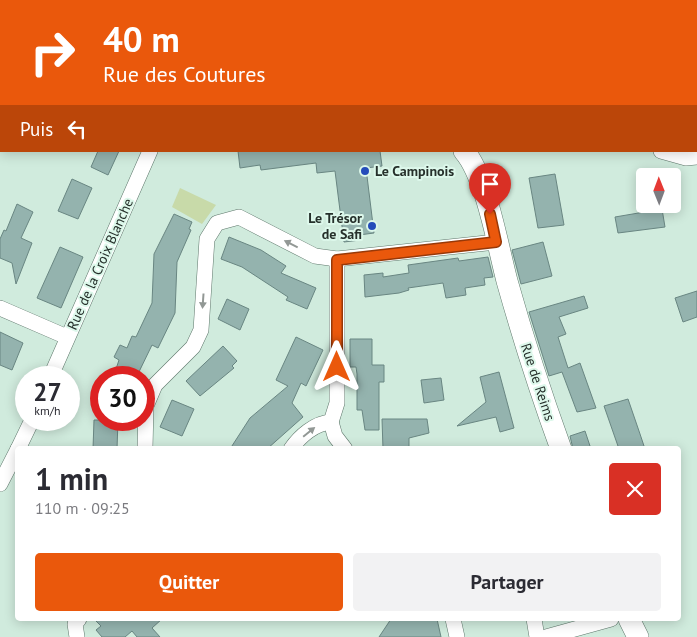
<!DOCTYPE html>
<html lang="fr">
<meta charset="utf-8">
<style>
body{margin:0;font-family:"PT Sans",sans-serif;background:#f2f2f3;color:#2b2b33;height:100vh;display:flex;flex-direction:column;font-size:19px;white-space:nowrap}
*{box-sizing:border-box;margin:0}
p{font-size:16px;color:#7c7c81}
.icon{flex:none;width:28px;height:28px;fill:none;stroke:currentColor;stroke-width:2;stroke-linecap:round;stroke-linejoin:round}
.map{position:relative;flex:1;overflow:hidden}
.sheet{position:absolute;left:15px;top:446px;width:666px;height:175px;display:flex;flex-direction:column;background:#fff;border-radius:5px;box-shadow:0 2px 12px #0003}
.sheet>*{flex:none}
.guide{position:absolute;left:0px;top:0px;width:698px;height:152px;box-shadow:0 2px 12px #0003;background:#ea580c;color:#fff;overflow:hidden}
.needle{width:32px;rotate:359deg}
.fabs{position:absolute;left:636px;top:168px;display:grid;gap:10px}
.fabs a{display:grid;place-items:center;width:45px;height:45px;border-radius:5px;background:#fff;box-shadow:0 2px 12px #0003;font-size:25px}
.speed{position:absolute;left:15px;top:366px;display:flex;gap:10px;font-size:25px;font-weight:700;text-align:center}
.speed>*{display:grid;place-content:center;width:65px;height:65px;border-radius:50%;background:#fff;box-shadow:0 2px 12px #0003;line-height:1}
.speed small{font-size:12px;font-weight:400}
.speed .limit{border:8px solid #d22;background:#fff;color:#111}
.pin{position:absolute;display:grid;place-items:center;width:42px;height:42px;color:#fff;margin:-51px -21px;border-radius:50% 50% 50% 0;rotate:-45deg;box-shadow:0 0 5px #0007}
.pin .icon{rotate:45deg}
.me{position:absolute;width:55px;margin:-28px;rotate:0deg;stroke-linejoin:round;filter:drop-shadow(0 0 4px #0008)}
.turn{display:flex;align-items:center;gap:18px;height:105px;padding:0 20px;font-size:22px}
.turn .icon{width:65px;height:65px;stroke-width:2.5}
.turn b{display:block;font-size:35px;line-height:42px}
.then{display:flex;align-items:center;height:48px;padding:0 20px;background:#0003;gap:10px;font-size:19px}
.round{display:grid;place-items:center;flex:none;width:52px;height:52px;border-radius:5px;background:#f2f2f3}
.summary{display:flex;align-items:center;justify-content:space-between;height:85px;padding:0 20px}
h1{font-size:30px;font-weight:600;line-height:38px}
.primary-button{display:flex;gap:10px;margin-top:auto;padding:10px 20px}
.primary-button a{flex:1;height:58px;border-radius:5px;background:#ea580c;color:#fff;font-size:20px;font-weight:600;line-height:58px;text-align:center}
.primary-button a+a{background:#f2f2f3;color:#2b2b33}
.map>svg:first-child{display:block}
.green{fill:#c8daa9}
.building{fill:#94b3ae;stroke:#698682}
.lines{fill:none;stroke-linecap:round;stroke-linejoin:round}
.street-casing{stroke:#5e776b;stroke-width:16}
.secondary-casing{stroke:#5e776b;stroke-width:22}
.street{stroke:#fff;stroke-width:15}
.secondary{stroke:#fff;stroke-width:21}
.oneway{fill:#929895}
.route-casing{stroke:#983908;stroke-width:12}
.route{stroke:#ea580c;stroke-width:9}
.poi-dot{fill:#244cba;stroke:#ddf8eb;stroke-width:2}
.labels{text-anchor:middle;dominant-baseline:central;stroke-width:4;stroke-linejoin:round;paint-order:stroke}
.poi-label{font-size:14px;font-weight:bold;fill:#26302b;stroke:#ddf8eb;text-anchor:start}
.street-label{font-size:14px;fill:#26302b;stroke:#ddf8eb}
</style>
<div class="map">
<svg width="697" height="637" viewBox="0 0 697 637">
<rect width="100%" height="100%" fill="#d0ebdd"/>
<path class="green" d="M180 188 216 205 202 224 172 207Z"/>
<g class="building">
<path d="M98 151H119L108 175 91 167Z"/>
<path d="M238 151H380L382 166 366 168 374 233 359 235 360 240 344 242 335 171 317 173 316 163 261 170 260 165 240 168Z"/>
<path d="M555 174 564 225 538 228 529 178Z"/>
<path d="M72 179 92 188 78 219 58 211Z"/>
<path d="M17 204 33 212 21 238 32 243 16 284 12 263 0 258V239L4 230 6 231Z"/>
<path d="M662 209 665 227 618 233 615 217Z"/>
<path d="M174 214 192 222 189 229 191 230 177 262 175 313 158 348 152 345 136 378H113L119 360 114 357 120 345 127 348 132 336 136 337 152 303 154 254Z"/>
<path d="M229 237 261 250 286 266 281 273 316 288 307 309 286 300 288 297 242 267 221 259Z"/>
<path d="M543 242 552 276 521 284 512 250Z"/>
<path d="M60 247 83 257 61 308 37 298Z"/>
<path d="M488 257 493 277 484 278 485 285 465 288 466 295 446 298 443 283 408 288 409 290 399 293 365 297 364 275 383 273V277L409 273 408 265 458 258 459 261Z"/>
<path d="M697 291V317L683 322 675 298Z"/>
<path d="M584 296 588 308 559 317 566 334 558 337 568 368 580 363 596 408 577 412 562 372 549 376 529 312Z"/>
<path d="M227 299 249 309 240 330 218 319Z"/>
<path d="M0 332 23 343 12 370 0 365Z"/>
<path d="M296 337 323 350 306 386 301 383 292 403 303 417 267 449H230L250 418 288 386 276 380Z"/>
<path d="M350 339H372V365H384V382H379V430H365L362 410H357V374L356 367H350Z"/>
<path d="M223 346 237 361 232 366 234 368 200 396 186 381Z"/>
<path d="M499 372 514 428 500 432 496 417 457 426 486 402 480 377Z"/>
<path d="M441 378 444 400 424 403 421 380Z"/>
<path d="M628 399 640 434 645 449H619L604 406Z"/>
<path d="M172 400 194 409 182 436 160 427Z"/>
<path d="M382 419H427L429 433 409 438V449H383Z"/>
<path d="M94 420H118L117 449H93Z"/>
<path d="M585 431 591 449H573L570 436Z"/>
<path d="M94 619H162L152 628 160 637H137L132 631 125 637H102L96 630 101 626Z"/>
<path d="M391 619H437L441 637H379Z"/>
</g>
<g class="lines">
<defs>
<g id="street">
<path d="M661 151 686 158 697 157"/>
<path d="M0 308 67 337"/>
<path d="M50 378 150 151"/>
<path d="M331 422 337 403V259"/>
<path d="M331 422 335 436 345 449"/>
<path d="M18 449 32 420"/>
<path d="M145 449 146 406 155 385 193 347 201 330 207 239 217 223 239 217 315 256 337 259 496 242"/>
<path d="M291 449C300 436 315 423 331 422"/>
<path d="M0 484 18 449"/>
<path d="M453 619 457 637"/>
<path d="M534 619 537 637"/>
<path d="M77 637 75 624 79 619"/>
<path d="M546 637 611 619"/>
</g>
<g id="secondary">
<path d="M0 75H1"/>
<path d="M464 151C486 176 498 247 507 281 523 338 541 394 561 449"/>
<path d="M629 619 638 637"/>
</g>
</defs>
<use href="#street" class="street-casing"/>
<use href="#secondary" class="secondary-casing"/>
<use href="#street" class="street"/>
<use href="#secondary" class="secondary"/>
</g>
<defs><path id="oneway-solid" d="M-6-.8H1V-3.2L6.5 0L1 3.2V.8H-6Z" transform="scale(1.25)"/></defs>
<g class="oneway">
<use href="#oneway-solid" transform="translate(291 244) rotate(-153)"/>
<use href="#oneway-solid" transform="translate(203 301) rotate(94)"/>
<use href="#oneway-solid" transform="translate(309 432) rotate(-39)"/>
</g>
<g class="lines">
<defs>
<path id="route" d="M337 367V260L496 242 490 214"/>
</defs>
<use href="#route" class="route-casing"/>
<use href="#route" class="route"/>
</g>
<g class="poi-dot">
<circle cx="365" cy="171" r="5"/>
<circle cx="372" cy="226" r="5"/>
</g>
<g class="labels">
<g class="poi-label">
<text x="375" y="171">Le Campinois</text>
<text x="362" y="218" text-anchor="end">Le Trésor<tspan x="362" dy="16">de Safi</tspan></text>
</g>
<g class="street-label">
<text transform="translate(100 264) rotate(-66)">Rue de la Croix Blanche</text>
<text transform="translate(538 382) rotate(72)">Rue de Reims</text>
</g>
</g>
</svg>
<div class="fabs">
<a><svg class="needle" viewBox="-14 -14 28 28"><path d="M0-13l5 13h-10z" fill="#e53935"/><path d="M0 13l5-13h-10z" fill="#7c7c81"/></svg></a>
</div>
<div class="speed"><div>27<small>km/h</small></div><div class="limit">30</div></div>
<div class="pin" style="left:490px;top:214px;background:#d93025"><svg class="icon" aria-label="arrive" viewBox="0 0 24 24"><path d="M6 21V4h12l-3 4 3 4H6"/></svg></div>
<svg class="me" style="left:337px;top:367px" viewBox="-20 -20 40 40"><path d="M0-17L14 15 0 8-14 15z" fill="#ea580c" stroke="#fff" stroke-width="4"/></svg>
<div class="guide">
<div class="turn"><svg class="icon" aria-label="right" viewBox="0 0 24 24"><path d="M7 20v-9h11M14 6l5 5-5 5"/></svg><div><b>40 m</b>Rue des Coutures</div></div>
<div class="then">Puis<svg class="icon" aria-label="left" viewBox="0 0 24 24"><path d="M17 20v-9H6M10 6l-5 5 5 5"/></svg></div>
</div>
<section class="sheet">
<div class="summary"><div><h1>1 min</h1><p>110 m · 09:25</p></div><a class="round" style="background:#d93025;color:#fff"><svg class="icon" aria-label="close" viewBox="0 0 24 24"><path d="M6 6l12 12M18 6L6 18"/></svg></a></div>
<div class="primary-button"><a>Quitter</a><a>Partager</a></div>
</section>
</div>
